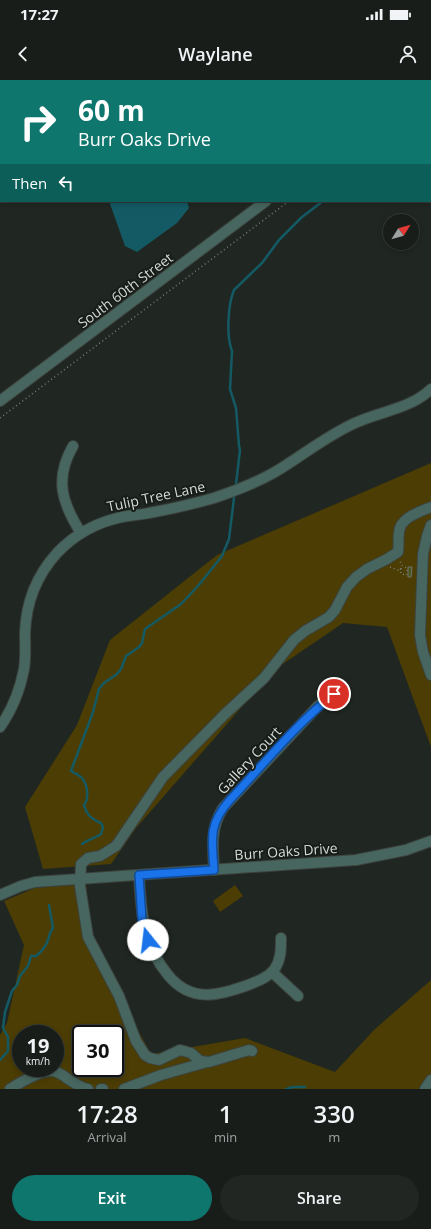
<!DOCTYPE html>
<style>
body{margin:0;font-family:"Open Sans",sans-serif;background:#212623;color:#f1f3f6;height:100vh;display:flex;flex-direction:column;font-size:15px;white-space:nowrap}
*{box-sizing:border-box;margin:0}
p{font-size:13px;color:#9fa2a2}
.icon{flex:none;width:22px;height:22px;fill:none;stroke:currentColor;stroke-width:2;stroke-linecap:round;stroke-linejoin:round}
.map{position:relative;height:1009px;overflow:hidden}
.panel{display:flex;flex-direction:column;background:#181d1a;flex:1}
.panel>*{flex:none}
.banner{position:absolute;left:0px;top:0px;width:431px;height:122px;box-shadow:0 2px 6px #0003,0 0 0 1px #363b39;background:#0f766e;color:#fff;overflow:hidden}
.needle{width:26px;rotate:53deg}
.buttons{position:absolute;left:383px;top:134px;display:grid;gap:8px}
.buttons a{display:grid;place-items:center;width:36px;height:36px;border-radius:50%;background:#181d1a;box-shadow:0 2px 6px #0003,0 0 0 1px #363b39;font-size:20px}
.speed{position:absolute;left:12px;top:945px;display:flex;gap:8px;font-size:20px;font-weight:700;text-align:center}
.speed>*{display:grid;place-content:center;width:52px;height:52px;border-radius:50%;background:#181d1a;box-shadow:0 2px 6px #0003,0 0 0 1px #363b39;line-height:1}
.speed small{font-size:10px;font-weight:400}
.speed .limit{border:2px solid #111;border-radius:6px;background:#fff;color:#111}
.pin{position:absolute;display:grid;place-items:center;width:34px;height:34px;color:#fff;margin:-17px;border:2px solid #fff;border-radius:50%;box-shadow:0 1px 4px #0007}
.me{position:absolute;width:44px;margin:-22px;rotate:344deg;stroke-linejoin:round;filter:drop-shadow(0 0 3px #0008)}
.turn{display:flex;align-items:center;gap:14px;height:84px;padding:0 12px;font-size:18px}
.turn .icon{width:52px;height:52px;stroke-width:2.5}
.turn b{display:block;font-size:28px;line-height:34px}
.then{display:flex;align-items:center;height:38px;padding:0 12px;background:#0003;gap:8px;font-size:15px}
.eta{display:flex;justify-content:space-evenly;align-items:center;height:68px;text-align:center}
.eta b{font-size:24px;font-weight:600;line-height:28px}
.action{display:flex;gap:8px;margin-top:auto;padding:8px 12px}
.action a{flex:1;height:46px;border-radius:24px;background:#0f766e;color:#fff;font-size:16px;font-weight:600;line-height:46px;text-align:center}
.action a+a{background:#212623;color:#f1f3f6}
.status{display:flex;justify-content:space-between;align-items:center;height:28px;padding:0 20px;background:#181d1a;direction:ltr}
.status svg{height:11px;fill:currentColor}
header{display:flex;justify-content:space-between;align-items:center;height:52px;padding:0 12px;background:#181d1a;font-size:18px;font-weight:600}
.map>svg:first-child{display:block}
.green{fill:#4b3d03;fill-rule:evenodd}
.water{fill:#145a64}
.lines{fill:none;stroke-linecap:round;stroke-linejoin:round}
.stream{stroke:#145a64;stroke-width:2.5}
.building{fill:#45541a;stroke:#72756d}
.minor-casing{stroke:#3d443f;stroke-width:12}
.path{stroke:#767c78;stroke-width:1.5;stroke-dasharray:1 3;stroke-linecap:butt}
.minor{stroke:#47665f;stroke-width:10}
.route-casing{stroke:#114b97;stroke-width:10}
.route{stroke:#1a73e8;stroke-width:7}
.labels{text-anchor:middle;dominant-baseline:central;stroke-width:4;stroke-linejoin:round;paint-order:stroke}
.street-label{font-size:14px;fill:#d5dad6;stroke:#171d18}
</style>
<div class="status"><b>17:27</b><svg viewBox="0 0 49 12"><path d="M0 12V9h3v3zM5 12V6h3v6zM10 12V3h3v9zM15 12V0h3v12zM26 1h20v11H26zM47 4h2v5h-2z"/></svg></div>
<header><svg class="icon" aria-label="back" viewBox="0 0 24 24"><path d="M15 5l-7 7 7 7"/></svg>Waylane<svg class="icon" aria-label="person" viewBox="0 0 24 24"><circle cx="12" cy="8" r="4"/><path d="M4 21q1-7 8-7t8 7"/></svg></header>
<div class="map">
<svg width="431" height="1009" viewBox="0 0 431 1009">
<rect width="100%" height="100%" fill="#202722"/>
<g class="green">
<path d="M431 383V667L387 547 343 543 274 590 136 748 111 784 43 789 25 727 77 645 110 560 217 475Z"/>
<path d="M86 804 92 862 119 916 151 974 245 958 335 992 374 950 431 900V1009H0V955L7 943 24 865 4 821 35 808ZM21 954H55V988H21ZM81 954H115V988H81Z"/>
<path d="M235 805 243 816 220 832 213 821Z"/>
</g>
<path class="water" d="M109 121H187L189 128 177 143 137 172 125 166Z"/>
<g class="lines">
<g class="stream">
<path d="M354 0 355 1"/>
<path d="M236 404 240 370 239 366 236 328 230 309 232 271C226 256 228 224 234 210L262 183 279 160 302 137 323 121"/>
<path d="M82 764C88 759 94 759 101 754L103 747 101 743C91 739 87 735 84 725 89 719 88 705 82 698 80 695 74 693 71 691L93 632 99 609 104 603 117 594 121 589 126 576 139 567 142 563 145 549 181 524 198 506 222 476 229 459 234 418"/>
<path d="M0 980 8 971V957L3 948 5 932 12 911 17 905 20 896 28 886 31 876H36C41 872 46 866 48 860 50 855 49 852 53 848L49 825"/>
<path d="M286 1009 293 1007H305"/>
</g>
</g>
<path class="building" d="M408 487H412L411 497H408Z"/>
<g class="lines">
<defs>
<g id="minor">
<path d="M426 1 427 0"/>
<path d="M0 321 266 121"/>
<path d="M73 366C54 399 62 423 81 453"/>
<path d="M431 445 427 456 423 474 420 555 423 572 431 595"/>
<path d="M0 647C12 630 20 610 24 589 26 577 25 565 25 553 26 523 37 495 57 473 75 454 98 442 122 437 131 435 140 435 149 433 171 429 193 424 214 418 235 411 256 403 275 392 302 376 326 356 355 343 381 331 410 329 431 309"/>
<path d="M214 790C213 768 210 748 223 728L318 626 334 614 343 609"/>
<path d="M139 795C141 832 143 865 168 895 191 923 218 916 248 905 258 901 267 898 274 890 281 880 281 870 281 858"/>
<path d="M0 815 21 806 35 802 356 780 406 770 431 761"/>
<path d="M272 892 298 916"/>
<path d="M252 971 249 970 209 982 200 981 191 973 180 970 159 980 150 978 145 975 136 961 119 916 88 857 80 806 81 784 88 778 100 776 116 766 163 697 225 634 264 598 294 560 305 551 329 537 335 530 347 507 356 497 367 489 387 479 398 472C399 466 398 459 399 452 400 438 419 432 431 427"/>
<path d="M10 1009C19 1003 40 991 51 991 57 991 63 995 68 999 75 1003 79 1007 88 1009"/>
<path d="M101 1009H103"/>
<path d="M124 1009 161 995 207 982"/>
<path d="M425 1009 431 1000"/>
</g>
</defs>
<use href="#minor" class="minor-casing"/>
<g class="path">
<path d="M430 19 431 18"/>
<path d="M0 338 289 121"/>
<path d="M390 487 400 491 401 487V494L407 495V488L401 485 400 480"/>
</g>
<use href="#minor" class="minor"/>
</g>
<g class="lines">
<defs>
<path id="route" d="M148 860 142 840 139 795 214 790C212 760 208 745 229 721 263 685 295 645 334 614"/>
</defs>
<use href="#route" class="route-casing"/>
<use href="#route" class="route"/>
</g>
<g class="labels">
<g class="street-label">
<text transform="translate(125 210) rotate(-37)">South 60th Street</text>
<text transform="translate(156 416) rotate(-12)">Tulip Tree Lane</text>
<text transform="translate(249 680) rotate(-47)">Gallery Court</text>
<text transform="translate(286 771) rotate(-4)">Burr Oaks Drive</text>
</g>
</g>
</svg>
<div class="buttons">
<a><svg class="needle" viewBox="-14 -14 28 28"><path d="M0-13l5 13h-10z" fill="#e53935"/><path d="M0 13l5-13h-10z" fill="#9fa2a2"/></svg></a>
</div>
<div class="speed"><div>19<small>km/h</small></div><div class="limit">30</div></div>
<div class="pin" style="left:334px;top:614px;background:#d93025"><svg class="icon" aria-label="arrive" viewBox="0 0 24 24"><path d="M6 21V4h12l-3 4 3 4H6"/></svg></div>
<svg class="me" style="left:148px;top:860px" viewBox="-20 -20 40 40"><circle r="19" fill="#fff"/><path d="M0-13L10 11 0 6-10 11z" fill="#1a73e8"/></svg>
<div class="banner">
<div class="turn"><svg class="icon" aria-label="right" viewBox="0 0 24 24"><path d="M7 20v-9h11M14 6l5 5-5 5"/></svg><div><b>60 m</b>Burr Oaks Drive</div></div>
<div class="then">Then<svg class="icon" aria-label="left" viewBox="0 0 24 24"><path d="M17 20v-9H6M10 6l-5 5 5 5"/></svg></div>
</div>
</div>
<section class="panel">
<div class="eta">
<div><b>17:28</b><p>Arrival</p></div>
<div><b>1</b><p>min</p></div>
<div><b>330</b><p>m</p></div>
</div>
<div class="action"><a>Exit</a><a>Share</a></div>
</section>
